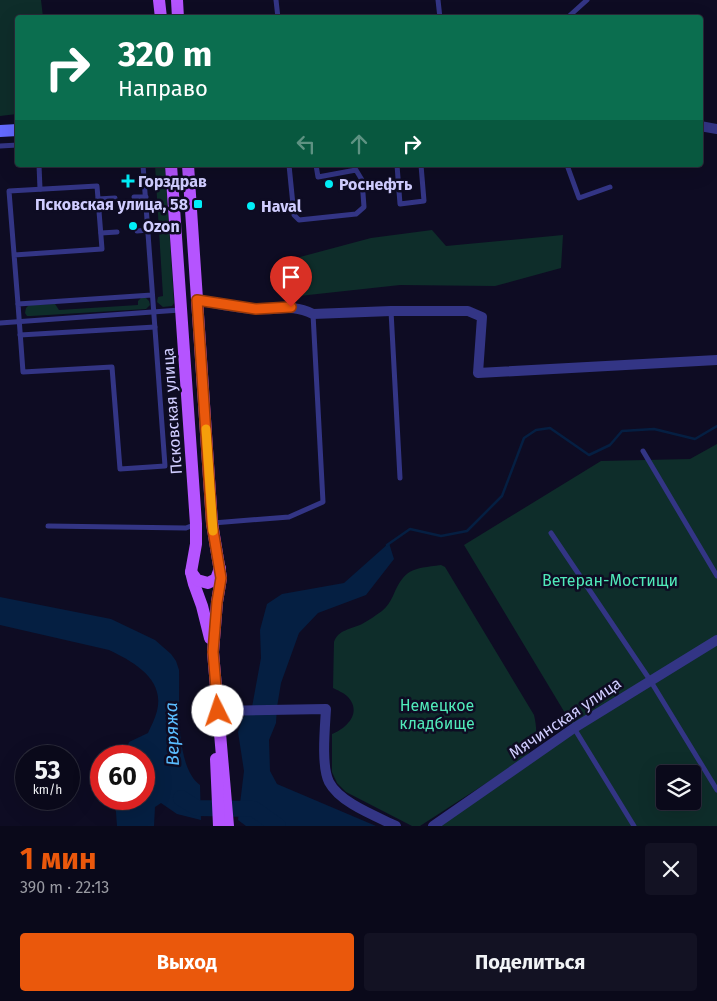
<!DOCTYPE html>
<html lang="ru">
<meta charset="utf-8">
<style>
body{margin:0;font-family:"Fira Sans",sans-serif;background:#131223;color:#f1f3f6;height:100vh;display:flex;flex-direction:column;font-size:19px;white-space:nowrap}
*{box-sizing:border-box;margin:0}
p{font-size:16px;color:#999aa2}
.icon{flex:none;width:28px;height:28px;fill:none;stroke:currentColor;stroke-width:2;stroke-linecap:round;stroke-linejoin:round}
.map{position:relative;height:826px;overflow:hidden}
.drawer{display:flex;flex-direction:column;background:#0a091a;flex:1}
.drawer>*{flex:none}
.top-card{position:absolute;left:15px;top:15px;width:688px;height:152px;border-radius:5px;box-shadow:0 5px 20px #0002,0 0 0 1px #2a2a39;background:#0b6e4f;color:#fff;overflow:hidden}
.fabs{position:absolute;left:656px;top:765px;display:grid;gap:10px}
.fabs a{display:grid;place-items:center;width:45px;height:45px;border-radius:5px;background:#0a091a;box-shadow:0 5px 20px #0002,0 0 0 1px #2a2a39;font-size:25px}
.speed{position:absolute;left:15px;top:745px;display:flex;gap:10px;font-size:25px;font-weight:700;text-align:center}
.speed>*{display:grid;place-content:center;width:65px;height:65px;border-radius:50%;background:#0a091a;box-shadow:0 5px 20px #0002,0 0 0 1px #2a2a39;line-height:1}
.speed small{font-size:12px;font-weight:400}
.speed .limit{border:8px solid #d22;background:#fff;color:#111}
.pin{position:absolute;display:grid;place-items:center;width:42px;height:42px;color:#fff;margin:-51px -21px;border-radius:50% 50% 50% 0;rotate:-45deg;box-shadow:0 0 5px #0007}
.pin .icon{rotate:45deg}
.me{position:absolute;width:55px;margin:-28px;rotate:356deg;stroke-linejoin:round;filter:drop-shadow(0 0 4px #0008)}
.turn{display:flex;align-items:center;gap:18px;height:105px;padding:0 20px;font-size:22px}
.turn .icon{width:65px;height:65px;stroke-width:2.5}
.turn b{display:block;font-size:35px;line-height:42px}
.lanes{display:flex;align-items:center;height:48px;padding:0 20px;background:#0003;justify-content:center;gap:25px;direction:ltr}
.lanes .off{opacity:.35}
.round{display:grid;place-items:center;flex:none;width:52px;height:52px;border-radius:5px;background:#131223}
.summary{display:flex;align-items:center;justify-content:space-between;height:85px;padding:0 20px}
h1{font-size:30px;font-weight:700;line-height:38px;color:#ea580c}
.button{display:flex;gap:10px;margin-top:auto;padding:10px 20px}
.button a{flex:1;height:58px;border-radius:5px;background:#ea580c;color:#fff;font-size:20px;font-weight:700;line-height:58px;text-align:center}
.button a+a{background:#131223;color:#f1f3f6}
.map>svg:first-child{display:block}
.green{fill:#0e2d2a;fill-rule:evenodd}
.water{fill:#051f42}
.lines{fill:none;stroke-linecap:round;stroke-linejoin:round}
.stream{stroke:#051f42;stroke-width:2.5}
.river{stroke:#051f42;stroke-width:16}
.lane{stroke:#333585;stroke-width:5}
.street{stroke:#333585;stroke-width:10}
.secondary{stroke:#646aff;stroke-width:12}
.primary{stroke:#b554ff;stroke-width:12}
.route-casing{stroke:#983908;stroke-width:12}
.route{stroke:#ea580c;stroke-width:9}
.slow{stroke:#f59e0b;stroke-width:9}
.poi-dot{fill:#00eff8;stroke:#0e0c23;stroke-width:2}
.labels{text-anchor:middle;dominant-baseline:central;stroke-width:5;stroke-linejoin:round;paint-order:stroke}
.poi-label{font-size:16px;font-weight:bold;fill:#d0cdff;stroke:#0e0c23;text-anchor:start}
.street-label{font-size:16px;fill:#d0cdff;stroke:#0e0c23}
.park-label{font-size:16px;fill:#50e9b9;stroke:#0e0c23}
.water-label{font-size:18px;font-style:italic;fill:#5bbdff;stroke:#0e0c23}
</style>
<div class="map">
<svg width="717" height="826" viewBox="0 0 717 826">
<rect width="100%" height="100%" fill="#0e0c23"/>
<g class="green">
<path d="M0 0H41L43 17 18 18 17 114 0 116Z"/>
<path d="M155 165H165L174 303 172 306 163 307 157 302 158 297 163 296Z"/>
<path d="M432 230 446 246 563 235 561 268 495 286 400 285 299 296 300 257 371 238Z"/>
<path d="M141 298H146L149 301 150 305 146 309 31 316H27L25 313 26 308 29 305 55 304 59 310 138 305V301Z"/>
<path d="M717 444V826H434L574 728 464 545 601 461 690 459ZM665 774H692V801H665Z"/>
<path d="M441 565 445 567 534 715C539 736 536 748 519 762L420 826H412L346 792 337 783 332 772V734C347 728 363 712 347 696 344 693 337 690 333 688L334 642C338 630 351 629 362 624 369 620 375 616 382 611 387 607 390 602 393 596 405 568 412 569 441 565Z"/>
</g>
<g class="water">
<path d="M389 543 394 559 366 595 318 613 299 633 281 683 277 707 276 723 269 740 270 771 277 784 376 826H246L238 820 244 771 238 732 243 718 252 707 261 658 260 630 267 604 282 594 344 583Z"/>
<path d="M0 597 111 619 155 640 171 654 176 661 179 670C180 700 174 766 200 785L201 820 177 814 161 803 155 807 154 826H117L115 799H144V756H124L129 742 148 733C151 726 155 719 157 711 165 679 134 662 109 650L0 625Z"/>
</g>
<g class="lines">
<path class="stream" d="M387 545 410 529 441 536 467 531 502 496 524 438 536 430 550 428 589 455 610 445 622 431 654 429 695 439 717 426"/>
<path class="river" d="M181 798 197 808 254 809 278 826"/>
<g class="lane">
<path d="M276 0 278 18"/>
<path d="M438 0 440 18"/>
<path d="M567 18 587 0"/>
<path d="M0 146 18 145"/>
<path d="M39 165 40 189"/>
<path d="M143 165 165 466 120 469 112 367 23 372 18 304 152 295"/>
<path d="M289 165 294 215 299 220 356 214 364 207 362 180 356 170 318 177 316 165"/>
<path d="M397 165 400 204 424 201 421 165"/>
<path d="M567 165 579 198 610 187"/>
<path d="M134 197H146"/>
<path d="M98 199 115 198"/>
<path d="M137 231 148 230"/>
<path d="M101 233 117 232"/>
<path d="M14 255 102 249 97 186 9 191 18 304"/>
<path d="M391 311 400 478"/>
<path d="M0 323 180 310"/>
<path d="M20 335 155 327"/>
<path d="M643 451 717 576"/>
<path d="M213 523 289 517 323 502 313 314"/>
<path d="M48 526 186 528 196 524"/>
<path d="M551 533 650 680 717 790"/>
<path d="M574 728 634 826"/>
</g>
<g class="street">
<path d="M700 126 717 129"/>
<path d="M197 300C217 304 236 308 255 309 279 311 290 303 313 314L391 311H468L482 317 478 373 717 360"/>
<path d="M217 711 326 709C325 727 321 766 329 782 340 803 376 816 396 826"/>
<path d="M433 826 574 728 717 640"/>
</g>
<path class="secondary" d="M0 131 18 130"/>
<g class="primary">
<path d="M159 0 161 18"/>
<path d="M177 0 178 18"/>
<path d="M171 165 196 524V544L191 572 194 584 202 606 210 638"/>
<path d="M188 165 212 523 221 578 217 602 213 652 228 826"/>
<path d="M191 572 197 580 208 583 216 579 220 568"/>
<path d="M216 759 219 826"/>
</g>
</g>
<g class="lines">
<defs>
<path id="route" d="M218 711 213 652 217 602 221 578 212 524 197 300 256 309 291 307"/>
</defs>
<use href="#route" class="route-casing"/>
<use href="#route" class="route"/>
<path class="slow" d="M206 429 213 531"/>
</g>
<g class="poi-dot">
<path d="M125.5 173.5h5v5h5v5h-5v5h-5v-5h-5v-5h5z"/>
<circle cx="329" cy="184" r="5"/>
<rect x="193" y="199" width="10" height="10" rx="2.5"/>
<circle cx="251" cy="206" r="5"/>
<circle cx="133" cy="226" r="5"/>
</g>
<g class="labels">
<g class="poi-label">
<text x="138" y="181">Горздрав</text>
<text x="339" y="184">Роснефть</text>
<text x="188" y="204" text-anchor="end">Псковская улица, 58</text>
<text x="261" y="206">Haval</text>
<text x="143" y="226">Ozon</text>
</g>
<g class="street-label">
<text transform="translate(172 411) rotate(-94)">Псковская улица</text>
<text transform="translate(565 718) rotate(-34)">Мячинская улица</text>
</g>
<g class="park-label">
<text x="610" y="580">Ветеран-Мостищи</text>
<text x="437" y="705">Немецкое<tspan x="437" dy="18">кладбище</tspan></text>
</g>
<g class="water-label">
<text transform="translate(172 734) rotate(-92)">Веряжа</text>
</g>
</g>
</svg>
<div class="fabs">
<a><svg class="icon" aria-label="layers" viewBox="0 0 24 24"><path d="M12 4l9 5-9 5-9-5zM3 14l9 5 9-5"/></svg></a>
</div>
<div class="speed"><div>53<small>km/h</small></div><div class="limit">60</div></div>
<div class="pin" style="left:291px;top:307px;background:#d93025"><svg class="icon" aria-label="arrive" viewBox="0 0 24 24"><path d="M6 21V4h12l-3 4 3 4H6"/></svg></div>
<svg class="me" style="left:218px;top:711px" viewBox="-20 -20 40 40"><circle r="19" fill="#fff"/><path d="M0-13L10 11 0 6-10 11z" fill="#ea580c"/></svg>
<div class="top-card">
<div class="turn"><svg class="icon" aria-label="right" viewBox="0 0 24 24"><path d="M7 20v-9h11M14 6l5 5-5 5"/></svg><div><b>320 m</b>Направо</div></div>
<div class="lanes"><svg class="icon off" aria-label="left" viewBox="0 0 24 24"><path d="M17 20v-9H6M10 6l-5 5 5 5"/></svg><svg class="icon off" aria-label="ahead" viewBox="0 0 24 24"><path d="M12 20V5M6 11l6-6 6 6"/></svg><svg class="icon" aria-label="right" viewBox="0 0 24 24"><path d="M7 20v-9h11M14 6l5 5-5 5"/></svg></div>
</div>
</div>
<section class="drawer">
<div class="summary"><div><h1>1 мин</h1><p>390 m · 22:13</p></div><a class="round"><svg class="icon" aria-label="close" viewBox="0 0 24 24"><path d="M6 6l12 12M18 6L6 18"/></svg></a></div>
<div class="button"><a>Выход</a><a>Поделиться</a></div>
</section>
